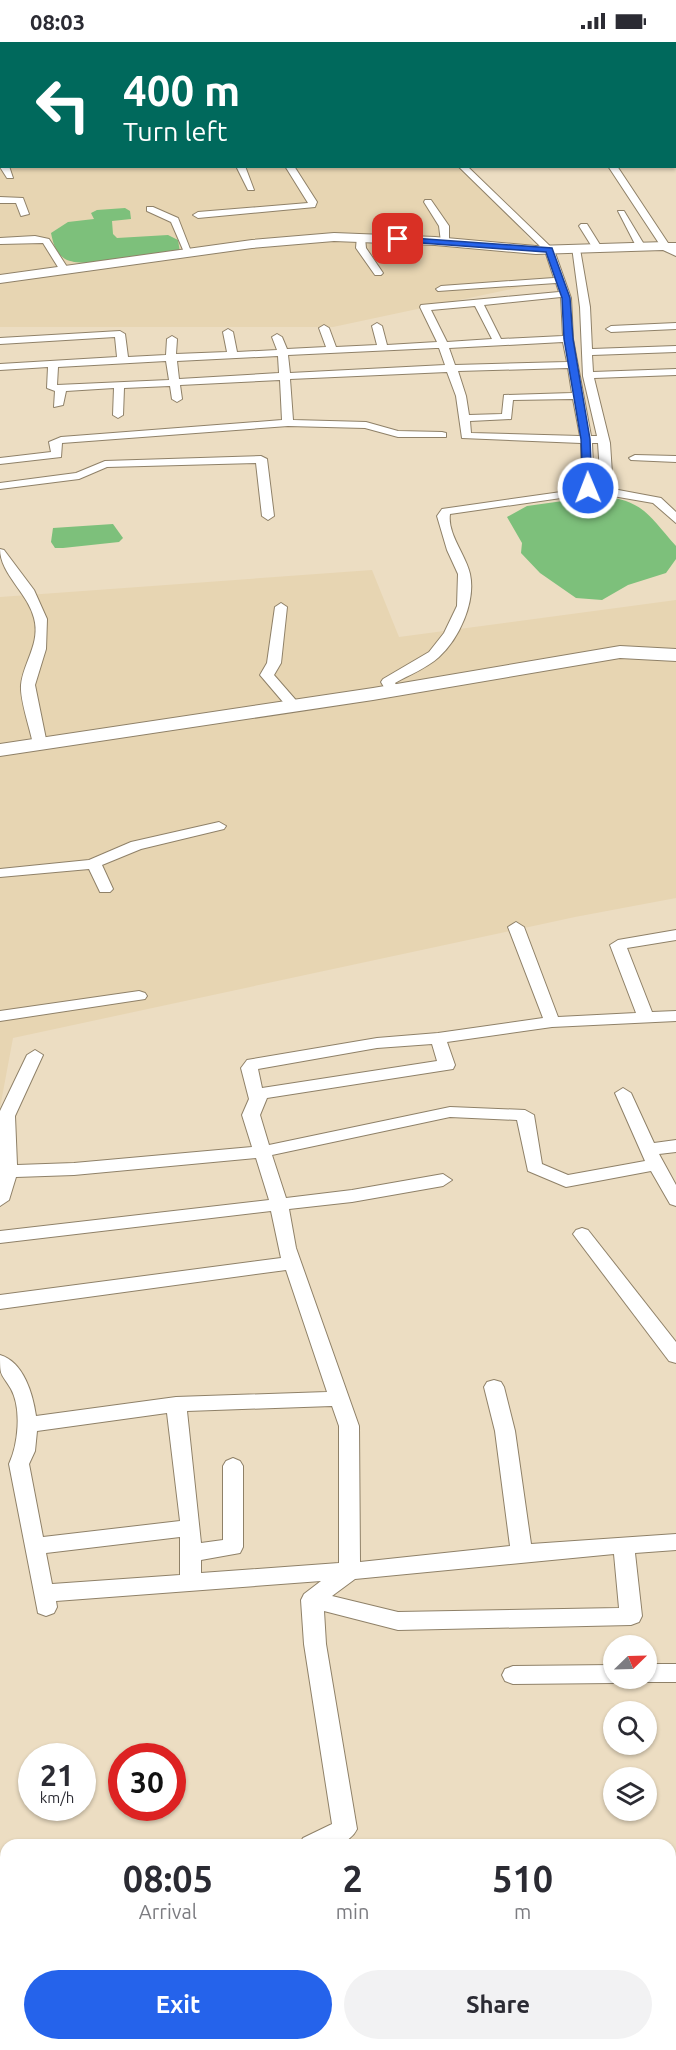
<!DOCTYPE html>
<style>
body{margin:0;font-family:Ubuntu,sans-serif;background:#f2f2f3;color:#2b2b33;height:100vh;display:flex;flex-direction:column;font-size:22px;white-space:nowrap}
*{box-sizing:border-box;margin:0}
p{font-size:20px;color:#7c7c81}
.icon{flex:none;width:33px;height:33px;fill:none;stroke:currentColor;stroke-width:2;stroke-linecap:round;stroke-linejoin:round}
.map{position:relative;flex:1;overflow:hidden}
.side{position:absolute;left:0px;top:1797px;width:676px;height:212px;display:flex;flex-direction:column;background:#fff;border-radius:18px 18px 0 0;box-shadow:0 2px 4px #0004}
.side>*{flex:none}
.top-card{position:absolute;left:0px;top:0px;width:676px;height:126px;box-shadow:0 2px 4px #0004;background:#00695c;color:#fff;overflow:hidden}
.needle{width:39px;rotate:67deg}
.controls{position:absolute;left:603px;top:1593px;display:grid;gap:12px}
.controls a{display:grid;place-items:center;width:54px;height:54px;border-radius:50%;background:#fff;box-shadow:0 2px 4px #0004;font-size:30px}
.speed{position:absolute;left:18px;top:1701px;display:flex;gap:12px;font-size:30px;font-weight:700;text-align:center}
.speed>*{display:grid;place-content:center;width:78px;height:78px;border-radius:50%;background:#fff;box-shadow:0 2px 4px #0004;line-height:1}
.speed small{font-size:15px;font-weight:400}
.speed .limit{border:9px solid #d22;background:#fff;color:#111}
.pin{position:absolute;display:grid;place-items:center;width:51px;height:51px;color:#fff;margin:-26px;border-radius:12px;box-shadow:0 3px 9px #0006}
.me{position:absolute;width:66px;margin:-33px;rotate:359deg;stroke-linejoin:round;filter:drop-shadow(0 0 4px #0008)}
.turn{display:flex;align-items:center;gap:21px;height:126px;padding:0 24px;font-size:27px}
.turn .icon{width:78px;height:78px;stroke-width:2.5}
.turn b{display:block;font-size:42px;line-height:51px}
.eta{display:flex;justify-content:space-evenly;align-items:center;height:102px;text-align:center}
.eta b{font-size:36px;font-weight:600;line-height:42px}
.button{display:flex;gap:12px;margin-top:auto;padding:12px 24px}
.button a{flex:1;height:69px;border-radius:36px;background:#2563eb;color:#fff;font-size:24px;font-weight:600;line-height:69px;text-align:center}
.button a+a{background:#f2f2f3;color:#2b2b33}
.status{display:flex;justify-content:space-between;align-items:center;height:42px;padding:0 30px;background:#fff;direction:ltr}
.status svg{height:16px;fill:currentColor}
.map>svg:first-child{display:block}
.built{fill:#e7d5b2}
.water{fill:#7dc07b}
.lines{fill:none;stroke-linecap:round;stroke-linejoin:round}
.street-casing{stroke:#8f8168;stroke-width:2}
.secondary-casing{stroke:#8f8168;stroke-width:2}
.street{fill:#fff;fill-rule:evenodd}
.secondary{fill:#fff;fill-rule:evenodd}
.route{fill:#2563eb;stroke:#184099;stroke-width:1.5}
</style>
<div class="status"><b>08:03</b><svg viewBox="0 0 49 12"><path d="M0 12V9h3v3zM5 12V6h3v6zM10 12V3h3v9zM15 12V0h3v12zM26 1h20v11H26zM47 4h2v5h-2z"/></svg></div>
<div class="map">
<svg width="676" height="2008" viewBox="0 0 676 2008">
<rect width="100%" height="100%" fill="#ecddc2"/>
<g class="built">
<path d="M0 0 139 1 2 2V124L467 125 563 236 333 285H0Z"/>
<path d="M372 528 399 595 676 558V856L575 875 13 996 0 1066V555Z"/>
</g>
<g class="water">
<path d="M125 166 130 169 131 177 112 179 113 192 117 196 168 193 178 198 180 210C154 213 90 227 67 218 56 213 53 201 51 191L68 180 94 177 91 171 97 168Z"/>
<path d="M599 454C644 458 648 473 676 504V517L666 531 628 543 602 558 576 556 540 531 521 511 522 501 507 475 527 464Z"/>
<path d="M113 482 123 496 119 500 63 506H55L51 500 53 486Z"/>
</g>
<g class="lines">
<defs>
<g id="street">
<rect x="152" y="0" width="8" height="2"/>
<path d="M301 0H309L310 2H302Z"/>
<path d="M365 0H373L374 2H366Z"/>
<rect x="503" y="0" width="8" height="2"/>
<path d="M555 0H563L564 2H556Z"/>
<path d="M612 0H620L621 2H613Z"/>
<rect x="641" y="0" width="8" height="2"/>
<rect x="675" y="3" width="1" height="4"/>
<rect x="675" y="24" width="1" height="4"/>
<rect x="0" y="38" width="2" height="4"/>
<rect x="675" y="71" width="1" height="4"/>
<rect x="0" y="88" width="2" height="6"/>
<path d="M675 93 676 94V100L675 99Z"/>
<path d="M1 122 2 124H9L13 136H7L0 125Z"/>
<path d="M236 124H245L254 148H248Z"/>
<path d="M285 124H294L317 160 315 165 198 176 193 173 198 170 308 161Z"/>
<path d="M458 124H467L554 208 571 256 573 297 591 394H597L583 334 580 265 572 205 580 207 590 265 592 307 676 304V310L592 313 593 330 676 327V333L594 336 610 401 613 447 661 456 676 470V481L653 461 607 453 592 448 561 456 450 472C447 492 466 513 470 532 476 560 459 597 439 615 427 626 409 633 395 641L400 649 393 653 388 652 381 640 383 637 429 610 444 591 457 564 458 532 447 508 437 474 442 467 561 450 582 444 581 401 462 396 456 354 447 330 290 337 293 378 366 380 398 389 442 390 446 391V395H398L365 386 288 384 62 401 61 415 0 422V416L51 410 49 400 61 395 282 378 280 338 180 343 182 357 177 360 172 357 170 344 124 346 123 373 118 376 113 373 114 346 66 349 63 363 54 365 55 349 47 346 48 325 0 328V322L117 315 115 295 0 302V296L120 289 125 292 128 315 166 313 167 297 172 294 177 297 176 312 227 310 223 290 228 287 233 290 237 310 277 308 272 295 277 292 282 295 287 307 326 305 319 286 324 283 329 286 336 305 377 303 372 284 377 281 382 284 387 303 437 300 420 265 421 263 559 250 556 241 438 249 436 247 441 244 554 236 545 209ZM561 255 563 294 501 297 484 263ZM475 264 492 297 447 300 431 268ZM563 300 567 320 455 323 449 306ZM436 306H439L445 323 290 331 288 313ZM278 314 279 331 179 337 177 319ZM166 319 169 338 57 343 58 325ZM568 326 572 351 504 353 502 372 469 373 466 354 458 329ZM573 357 580 394 471 391 470 379 511 377 513 358ZM592 401H598L601 445 594 446Z"/>
<path d="M608 124H617L668 201H676V207L662 206Z"/>
<path d="M0 155 23 156 29 172 21 174 16 161H0Z"/>
<path d="M425 158H431L449 184V202L441 200 439 184 424 160Z"/>
<path d="M147 165H153L178 176 192 212 184 210 171 180 147 169Z"/>
<path d="M618 169H624L645 204 643 206H637Z"/>
<path d="M581 182H587L602 206 600 208H594L579 184Z"/>
<path d="M35 194 49 197 69 228 67 230H61L43 201 0 202V196Z"/>
<path d="M357 194 365 196 366 206 383 231 381 233H375L356 206Z"/>
<path d="M676 281V287L611 290 606 287 611 284Z"/>
<path d="M635 413 676 414V420L631 418 629 416Z"/>
<path d="M261 414 267 417 274 474 268 478 262 474 256 421 107 425 79 437 0 447V441L76 431 105 419Z"/>
<path d="M0 507 4 508 34 548 47 577 46 607 35 643 47 702 40 706 33 702C30 686 20 659 21 643 23 621 41 601 34 576 28 551 0 532 0 507Z"/>
<path d="M281 561 287 565 281 621 274 633 301 664 294 668 289 667 260 633 267 621 275 565Z"/>
<path d="M219 780 226 784 224 787 141 807 102 823 113 847 110 850H100L89 827 0 835V827L89 818 131 800Z"/>
<path d="M516 880 524 885 558 975 636 971 610 903 618 898 676 888V898L627 906 652 970 676 969V979L552 985 447 1000 455 1023 453 1027 267 1056 260 1073 269 1103 450 1065 525 1068 534 1073 542 1122 568 1133 645 1119 615 1051 623 1046 631 1051 654 1101 676 1098V1110L659 1112 676 1143V1164L670 1162 651 1129 566 1145 528 1129 517 1078 450 1075 272 1113 286 1156 352 1148 443 1132 452 1138 443 1144 352 1160 289 1167 296 1206 359 1384 360 1520 510 1504 495 1389 484 1345 487 1340 494 1338 501 1340 504 1345 515 1389 531 1502 676 1492V1508L635 1511 642 1574 639 1580 631 1583 398 1588 324 1569 326 1602 357 1787C347 1808 318 1803 299 1803L303 1796 332 1782 304 1602 301 1558 304 1552 321 1539 56 1559 57 1565 54 1571 46 1574 38 1571 9 1422C18 1403 22 1367 11 1347 1 1330 0 1336 0 1313 24 1320 33 1353 36 1374L176 1355 327 1350 286 1228 0 1267V1253L281 1216 271 1169 0 1201V1189L269 1158 256 1116 74 1133 16 1135 9 1158 0 1164V1069L27 1013 35 1008 43 1013 15 1074 17 1123 74 1121 252 1105 242 1073 249 1057 241 1026 247 1018 377 996 438 991 543 976 508 885ZM432 1002 437 1019 262 1046 258 1027 377 1006ZM332 1364 339 1384V1521L201 1531V1518L240 1511 243 1505V1424L240 1419 233 1416 226 1419 223 1424V1498L201 1501 187 1369ZM167 1371 180 1479 43 1495 29 1422 35 1409 37 1389ZM180 1495V1533L52 1542 46 1511ZM614 1512 619 1566 398 1570 332 1554 355 1537Z"/>
<path d="M139 949 145 951 147 954 145 957 0 979V969Z"/>
<path d="M582 1186 588 1188 676 1300V1321L669 1319 576 1196 573 1192 576 1188Z"/>
<path d="M646 1622H676V1640H646L638 1637 646 1636Z"/>
<path d="M614 1623V1636H623L614 1641 513 1642 505 1639 502 1633 505 1627 513 1624Z"/>
<path d="M670 1991 676 1993V2008H656L655 2002H670Z"/>
<rect x="235" y="2002" width="26" height="6"/>
</g>
<g id="secondary">
<path d="M334 191 435 195 536 204 665 200 676 204V214L663 208 536 212 435 203 334 199 252 206 0 241V233L252 198Z"/>
<path d="M620 604 676 607V619L620 616 373 658 0 714V702L373 646Z"/>
</g>
</defs>
<use href="#street" class="street-casing"/>
<use href="#secondary" class="secondary-casing"/>
<use href="#street" class="street"/>
<use href="#secondary" class="secondary"/>
</g>
<path class="route" d="M398 195 552 206 570 256 573 297 590 397 592 448 583 446 581 397 564 297 562 256 546 210 395 199Z"/>
</svg>
<div class="controls">
<a><svg class="needle" viewBox="-14 -14 28 28"><path d="M0-13l5 13h-10z" fill="#e53935"/><path d="M0 13l5-13h-10z" fill="#7c7c81"/></svg></a>
<a><svg class="icon" aria-label="search" viewBox="0 0 24 24"><circle cx="10" cy="10" r="6"/><path d="M15 15l6 6"/></svg></a>
<a><svg class="icon" aria-label="layers" viewBox="0 0 24 24"><path d="M12 4l9 5-9 5-9-5zM3 14l9 5 9-5"/></svg></a>
</div>
<div class="speed"><div>21<small>km/h</small></div><div class="limit">30</div></div>
<div class="pin" style="left:398px;top:197px;background:#d93025"><svg class="icon" aria-label="arrive" viewBox="0 0 24 24"><path d="M6 21V4h12l-3 4 3 4H6"/></svg></div>
<svg class="me" style="left:588px;top:446px" viewBox="-20 -20 40 40"><circle r="17" fill="#2563eb" stroke="#fff" stroke-width="3"/><path d="M0-11L8 9 0 5-8 9z" fill="#fff"/></svg>
<div class="top-card">
<div class="turn"><svg class="icon" aria-label="left" viewBox="0 0 24 24"><path d="M17 20v-9H6M10 6l-5 5 5 5"/></svg><div><b>400 m</b>Turn left</div></div>
</div>
<section class="side">
<div class="eta">
<div><b>08:05</b><p>Arrival</p></div>
<div><b>2</b><p>min</p></div>
<div><b>510</b><p>m</p></div>
</div>
<div class="button"><a>Exit</a><a>Share</a></div>
</section>
</div>
